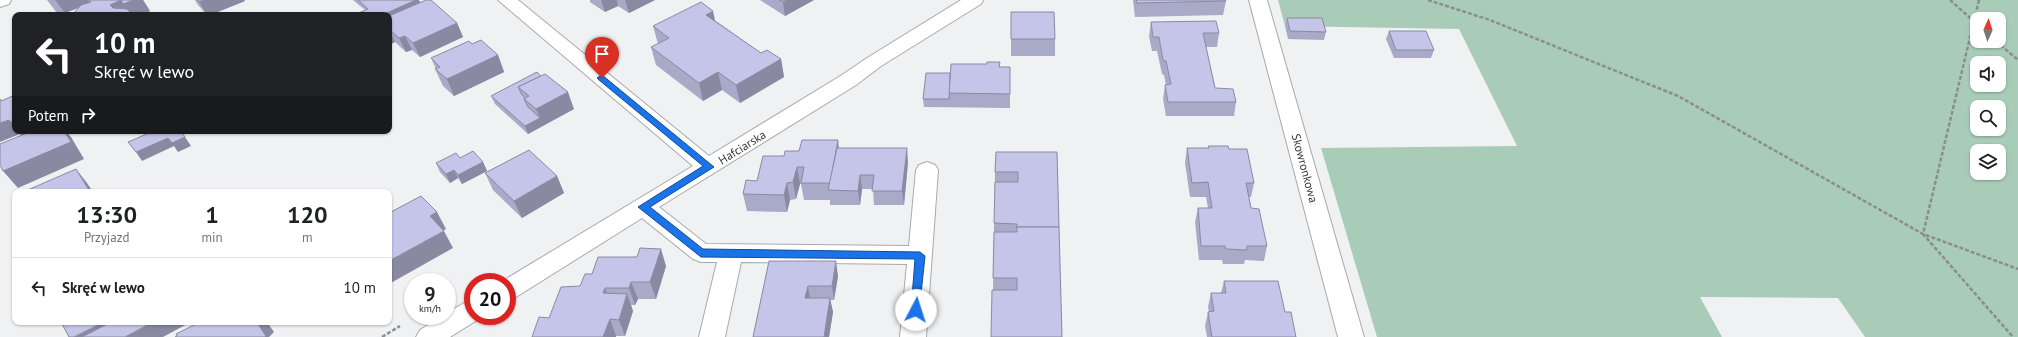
<!DOCTYPE html>
<html lang="pl">
<meta charset="utf-8">
<style>
body{margin:0;font-family:"PT Sans",sans-serif;background:#f6f6f6;color:#202124;height:100vh;display:flex;flex-direction:column;font-size:15px;white-space:nowrap}
*{box-sizing:border-box;margin:0}
p{font-size:13px;color:#757577}
.icon{flex:none;width:22px;height:22px;fill:none;stroke:currentColor;stroke-width:2;stroke-linecap:round;stroke-linejoin:round}
.map{position:relative;flex:1;overflow:hidden}
.sheet{position:absolute;left:12px;top:189px;width:380px;height:136px;display:flex;flex-direction:column;background:#fff;border-radius:8px;box-shadow:0 1px 3px #0004}
.sheet>*{flex:none}
.guide{position:absolute;left:12px;top:12px;width:380px;height:122px;border-radius:8px;box-shadow:0 1px 3px #0004;background:#202124;color:#fff;overflow:hidden}
.needle{width:26px;rotate:3deg}
.fabs{position:absolute;left:1970px;top:12px;display:grid;gap:8px}
.fabs a{display:grid;place-items:center;width:36px;height:36px;border-radius:8px;background:#fff;box-shadow:0 1px 3px #0004;font-size:20px}
.speed{position:absolute;left:404px;top:273px;display:flex;gap:8px;font-size:20px;font-weight:700;text-align:center}
.speed>*{display:grid;place-content:center;width:52px;height:52px;border-radius:50%;background:#fff;box-shadow:0 1px 3px #0004;line-height:1}
.speed small{font-size:10px;font-weight:400}
.speed .limit{border:6px solid #d22;background:#fff;color:#111}
.pin{position:absolute;display:grid;place-items:center;width:34px;height:34px;color:#fff;margin:-41px -17px;border-radius:50% 50% 50% 0;rotate:-45deg;box-shadow:0 0 4px #0007}
.pin .icon{rotate:45deg}
.me{position:absolute;width:44px;margin:-22px;rotate:5deg;stroke-linejoin:round;filter:drop-shadow(0 0 3px #0008)}
.turn{display:flex;align-items:center;gap:14px;height:84px;padding:0 16px;font-size:18px}
.turn .icon{width:52px;height:52px;stroke-width:2.5}
.turn b{display:block;font-size:28px;line-height:34px}
.then{display:flex;align-items:center;height:38px;padding:0 16px;background:#0003;gap:8px;font-size:15px}
.eta{display:flex;justify-content:space-evenly;align-items:center;height:68px;text-align:center}
.eta b{font-size:24px;font-weight:800;line-height:28px}
ul{padding:0;list-style:none}
li{display:flex;align-items:center;gap:12px;height:60px;padding:0 16px;border-top:1px solid #e0e0e0}
li div{flex:1}
li b{display:block;font-size:15px}
li em{font-style:normal}
.map>svg:first-child{display:block}
.forest{fill:#a8ccb7;fill-rule:evenodd}
.lines{fill:none;stroke-linecap:round;stroke-linejoin:round}
.minor-casing{stroke:#a8a9ab;stroke-width:2}
.path{stroke:#8c8d8e;stroke-width:2.5;stroke-dasharray:4 2;stroke-linecap:butt}
.minor{fill:#fff;fill-rule:evenodd}
.wall{fill:#a9a9c8}
.shaded-wall{fill:#898aa2}
.building{fill:#c4c5e8;stroke:#898aa2}
.route{fill:#1a73e8;stroke:#114b97}
.labels{text-anchor:middle;dominant-baseline:central;stroke-width:4;stroke-linejoin:round;paint-order:stroke}
.street-label{font-size:12px;fill:#373838;stroke:#fff}
</style>
<div class="map">
<svg width="2018" height="337" viewBox="0 0 2018 337">
<rect width="100%" height="100%" fill="#f0f1f3"/>
<path class="forest" d="M1278 0H2018V337H1865L1838 298 1700 297 1722 337H1377L1321 148 1517 146 1459 29 1285 26ZM1977 19H1999V41H1977ZM1977 63H1999V85H1977ZM1977 107H1999V129H1977ZM1977 151H1999V173H1977Z"/>
<g class="lines">
<defs>
<g id="minor">
<path d="M0 0H11L9 4 0 7Z"/>
<path d="M498 0H518L709 156 842 75 867 58 961 0H983L981 4 881 66 856 85 659 207 706 244 909 246 916 170 919 165 927 162 935 165 938 170 926 337H900L907 264 741 262 725 337H699L717 262H701L693 259 642 218 516 297 507 299V282H501L693 166Z"/>
<path d="M1249 0H1267L1364 337H1338Z"/>
<path d="M473 300V316L482 317 450 337H416L420 330 443 316H447V313L464 303Z"/>
</g>
</defs>
<use href="#minor" class="minor-casing"/>
<g class="path">
<path d="M1428 0 1490 20 1678 96 1923 234 2018 269"/>
<path d="M1950 0 1977 24"/>
<path d="M1979 0 1923 234 2013 337"/>
<path d="M1996 41 2018 60"/>
<path d="M475 282 484 277"/>
<path d="M382 337 400 326"/>
</g>
<use href="#minor" class="minor"/>
</g>
<g class="wall">
<path d="M47 0H143L150 11 140 15H72L79 8 65 13H57Z"/>
<path d="M195 0H244L245 1 210 15H207L198 5Z"/>
<path d="M353 0H419L420 3 457 23 463 37 420 57 412 50 406 52 395 42 389 45V15H357L356 14 365 10Z"/>
<path d="M590 0H655L629 13 618 6 605 12 590 2Z"/>
<path d="M760 0H814L785 16Z"/>
<path d="M1133 0H1225L1226 1 1223 15 1135 17Z"/>
<path d="M1011 12 1055 39V56H1011Z"/>
<path d="M1287 18 1326 32 1324 40 1288 39 1285 26Z"/>
<path d="M716 21 761 53 781 59 784 77 740 103 722 90 703 101 656 65 651 47 658 44 653 26Z"/>
<path d="M1151 22 1219 33 1217 47H1206L1215 88 1236 102 1234 116H1166L1163 99 1165 85H1166L1164 75 1162 74 1157 51H1152L1149 36Z"/>
<path d="M1389 31 1434 50 1431 58H1394L1386 39Z"/>
<path d="M472 44 498 55 504 72 454 96 443 86 435 69H436L431 58Z"/>
<path d="M1000 67H1010V108L924 107 923 99 950 73Z"/>
<path d="M537 72 574 109 528 134 495 104 491 96Z"/>
<path d="M1208 146 1229 149 1254 183 1251 197H1249L1251 208 1267 246 1264 261 1245 260 1244 264H1223L1222 260H1199L1195 222 1198 208H1208L1206 197H1190L1185 163 1187 148H1208Z"/>
<path d="M839 148 908 162 904 205H874L873 189H862L860 205H830V200H804L801 184H800L796 199 790 200 787 212 747 211 743 194 757 181 799 151Z"/>
<path d="M1057 152 1062 337 993 290 995 172Z"/>
<path d="M460 158 483 162 487 171 462 184 458 178 450 183 440 172 436 163Z"/>
<path d="M485 173 557 176 564 193 522 218 493 190Z"/>
<path d="M769 261 838 276 834 300H830L833 312 829 337Z"/>
<path d="M666 266 656 299H638L635 305H631L633 311 625 336H616V337H532L549 318 592 274Z"/>
<path d="M1224 281 1285 312 1296 337H1207L1205 326 1208 312H1209L1208 307 1211 293H1221Z"/>
</g>
<g class="shaded-wall">
<path d="M55 0H88L90 3 65 13Z"/>
<path d="M121 0 130 14 117 15 110 5Z"/>
<path d="M134 0H143L150 11 140 15H131L123 4Z"/>
<path d="M205 0H244L245 1 210 15H207L199 2Z"/>
<path d="M416 0H419L422 7 389 22V15H382Z"/>
<path d="M601 0H617L618 6 605 12Z"/>
<path d="M625 0H655L629 13Z"/>
<path d="M787 0H814L785 16 783 2Z"/>
<path d="M713 11 717 29 706 15Z"/>
<path d="M457 23 463 37 420 57 413 43Z"/>
<path d="M389 30 395 42 389 45Z"/>
<path d="M405 36 412 50 406 52 399 38Z"/>
<path d="M498 55 504 72 454 96 447 79Z"/>
<path d="M781 59 784 77 740 103 736 85Z"/>
<path d="M718 72 722 90 703 101 699 83Z"/>
<path d="M568 92 574 109 528 134 525 126 540 118 536 109Z"/>
<path d="M9 120H15V131H34L22 136 20 134 0 142V123Z"/>
<path d="M64 131H66L71 137 84 159 18 188 3 171Z"/>
<path d="M185 137 191 146 178 152 174 146 142 161 136 152 168 138Z"/>
<path d="M838 140 840 157 830 183Z"/>
<path d="M907 148 908 162 904 205 902 191Z"/>
<path d="M483 162 487 171 462 184 458 175Z"/>
<path d="M797 167 800 184 796 199 793 182Z"/>
<path d="M76 169 87 183 93 192H90Z"/>
<path d="M454 170 458 178 450 183 446 174Z"/>
<path d="M860 175 862 189 860 205 858 191Z"/>
<path d="M557 176 564 193 522 218 514 201Z"/>
<path d="M787 183 790 200 787 212 784 195Z"/>
<path d="M437 212 446 229 439 233 430 216Z"/>
<path d="M444 231 453 248 389 284V261Z"/>
<path d="M661 249 666 266 656 299 650 282Z"/>
<path d="M836 261 838 276 834 300 832 286Z"/>
<path d="M631 282 638 299 635 305 629 288Z"/>
<path d="M808 286 810 300 805 298Z"/>
<path d="M605 288 611 305 603 293Z"/>
<path d="M627 294 633 311 625 336 619 320Z"/>
<path d="M830 298 833 312 829 337H824Z"/>
<path d="M610 319 616 336V337H603Z"/>
<path d="M104 322H130L122 337H74Z"/>
<path d="M153 322H189V323L163 337H125Z"/>
<path d="M260 322H267L274 332 269 337H265L258 324Z"/>
</g>
<g class="building">
<path d="M89 0H134L123 4 121 0 110 5 113 8 127 9 133 15H72L81 5 91 2Z"/>
<path d="M197 0H205L199 2Z"/>
<path d="M358 0H416L382 15H358L356 14 368 9Z"/>
<path d="M426 0H431L457 23 413 43 405 36 399 38 389 29V16Z"/>
<path d="M779 0H787L783 2Z"/>
<path d="M1136 0H1225L1226 1 1137 3Z"/>
<path d="M701 2 713 11 706 15 761 53 767 50 781 59 736 85 718 72 699 83 651 47 669 38 653 26Z"/>
<path d="M1011 12H1054L1055 39H1011Z"/>
<path d="M1287 18H1322L1326 32 1290 31Z"/>
<path d="M1216 21 1219 33H1203L1215 88 1233 89 1236 102H1168L1165 85 1171 84 1166 61 1163 60 1159 37H1153L1151 22Z"/>
<path d="M1389 31H1426L1434 50H1396Z"/>
<path d="M481 40 498 55 447 79 435 69 440 67 431 58 469 41 472 44Z"/>
<path d="M987 62H1000L999 67H1010V94L949 93 951 64H987Z"/>
<path d="M537 72 541 76 518 87 522 95 525 98 524 99 528 107 540 118 525 126 491 96Z"/>
<path d="M926 73H950L949 99H923Z"/>
<path d="M545 74 568 92 536 109 524 99 529 96 518 87Z"/>
<path d="M15 95V120L10 122 9 120 0 123V99L1 101Z"/>
<path d="M32 131H64L71 142 3 171 0 165V144Z"/>
<path d="M154 131H181L185 137 172 143 168 138 136 152 128 142Z"/>
<path d="M802 140H838L830 183H801L804 167H797L793 182 787 183 784 195 743 194 746 180 757 181 763 156H784L785 151H799Z"/>
<path d="M1208 146H1228L1229 149H1247L1254 183H1246L1251 208 1259 209 1267 246H1247V250L1226 249 1225 246H1201L1198 208H1212L1208 182 1192 183 1187 148H1209Z"/>
<path d="M837 148H907L902 191H872L874 175H860L858 191 828 190Z"/>
<path d="M529 150 557 176 514 201 485 173Z"/>
<path d="M473 151 483 162 458 175 454 170 446 174 436 163 456 153 460 158Z"/>
<path d="M996 152H1057L1059 227H1017V229V224L994 223 995 182H1018V172H995Z"/>
<path d="M76 169 90 192H23Z"/>
<path d="M421 196 437 212 430 216 444 231 389 261V213Z"/>
<path d="M1017 227H1059L1062 337H991L992 290H1017V278H993L994 232H1017Z"/>
<path d="M640 248 661 249 650 282H631L629 288H605L603 293 627 294 619 320 610 319 603 337H532L539 317 549 318 561 287 580 286 585 274H592L598 257H637Z"/>
<path d="M769 261H836L832 286H808L805 298H830L824 337H753Z"/>
<path d="M1224 281H1278L1285 312H1291L1296 337H1212L1208 312 1214 311 1211 293H1226Z"/>
<path d="M61 322H104L74 337H69Z"/>
<path d="M111 322H153L125 337H82Z"/>
<path d="M200 322H260L258 324 266 336 265 337H175L177 336 176 334Z"/>
</g>
<path class="route" d="M602 75 714 167 650 207 703 249 920 252 925 256 919 313H912L911 310 915 259 701 257 638 207 703 166 599 80 597 78Z"/>
<g class="labels">
<g class="street-label">
<text transform="translate(742 147) rotate(-32)">Hafciarska</text>
<text transform="translate(1305 168) rotate(75)">Skowronkowa</text>
</g>
</g>
</svg>
<div class="fabs">
<a><svg class="needle" viewBox="-14 -14 28 28"><path d="M0-13l5 13h-10z" fill="#e53935"/><path d="M0 13l5-13h-10z" fill="#757577"/></svg></a>
<a><svg class="icon" aria-label="sound" viewBox="0 0 24 24"><path d="M4 9h4l5-4v14l-5-4H4zM17 9q2 3 0 6"/></svg></a>
<a><svg class="icon" aria-label="search" viewBox="0 0 24 24"><circle cx="10" cy="10" r="6"/><path d="M15 15l6 6"/></svg></a>
<a><svg class="icon" aria-label="layers" viewBox="0 0 24 24"><path d="M12 4l9 5-9 5-9-5zM3 14l9 5 9-5"/></svg></a>
</div>
<div class="speed"><div>9<small>km/h</small></div><div class="limit">20</div></div>
<div class="pin" style="left:602px;top:78px;background:#d93025"><svg class="icon" aria-label="arrive" viewBox="0 0 24 24"><path d="M6 21V4h12l-3 4 3 4H6"/></svg></div>
<svg class="me" style="left:916px;top:310px" viewBox="-20 -20 40 40"><circle r="19" fill="#fff"/><path d="M0-13L10 11 0 6-10 11z" fill="#1a73e8"/></svg>
<div class="guide">
<div class="turn"><svg class="icon" aria-label="left" viewBox="0 0 24 24"><path d="M17 20v-9H6M10 6l-5 5 5 5"/></svg><div><b>10 m</b>Skręć w lewo</div></div>
<div class="then">Potem<svg class="icon" aria-label="right" viewBox="0 0 24 24"><path d="M7 20v-9h11M14 6l5 5-5 5"/></svg></div>
</div>
<section class="sheet">
<div class="eta">
<div><b>13:30</b><p>Przyjazd</p></div>
<div><b>1</b><p>min</p></div>
<div><b>120</b><p>m</p></div>
</div>
<ul>
<li><svg class="icon" aria-label="left" viewBox="0 0 24 24"><path d="M17 20v-9H6M10 6l-5 5 5 5"/></svg><div><b>Skręć w lewo</b></div><em>10 m</em></li>
</ul>
</section>
</div>
